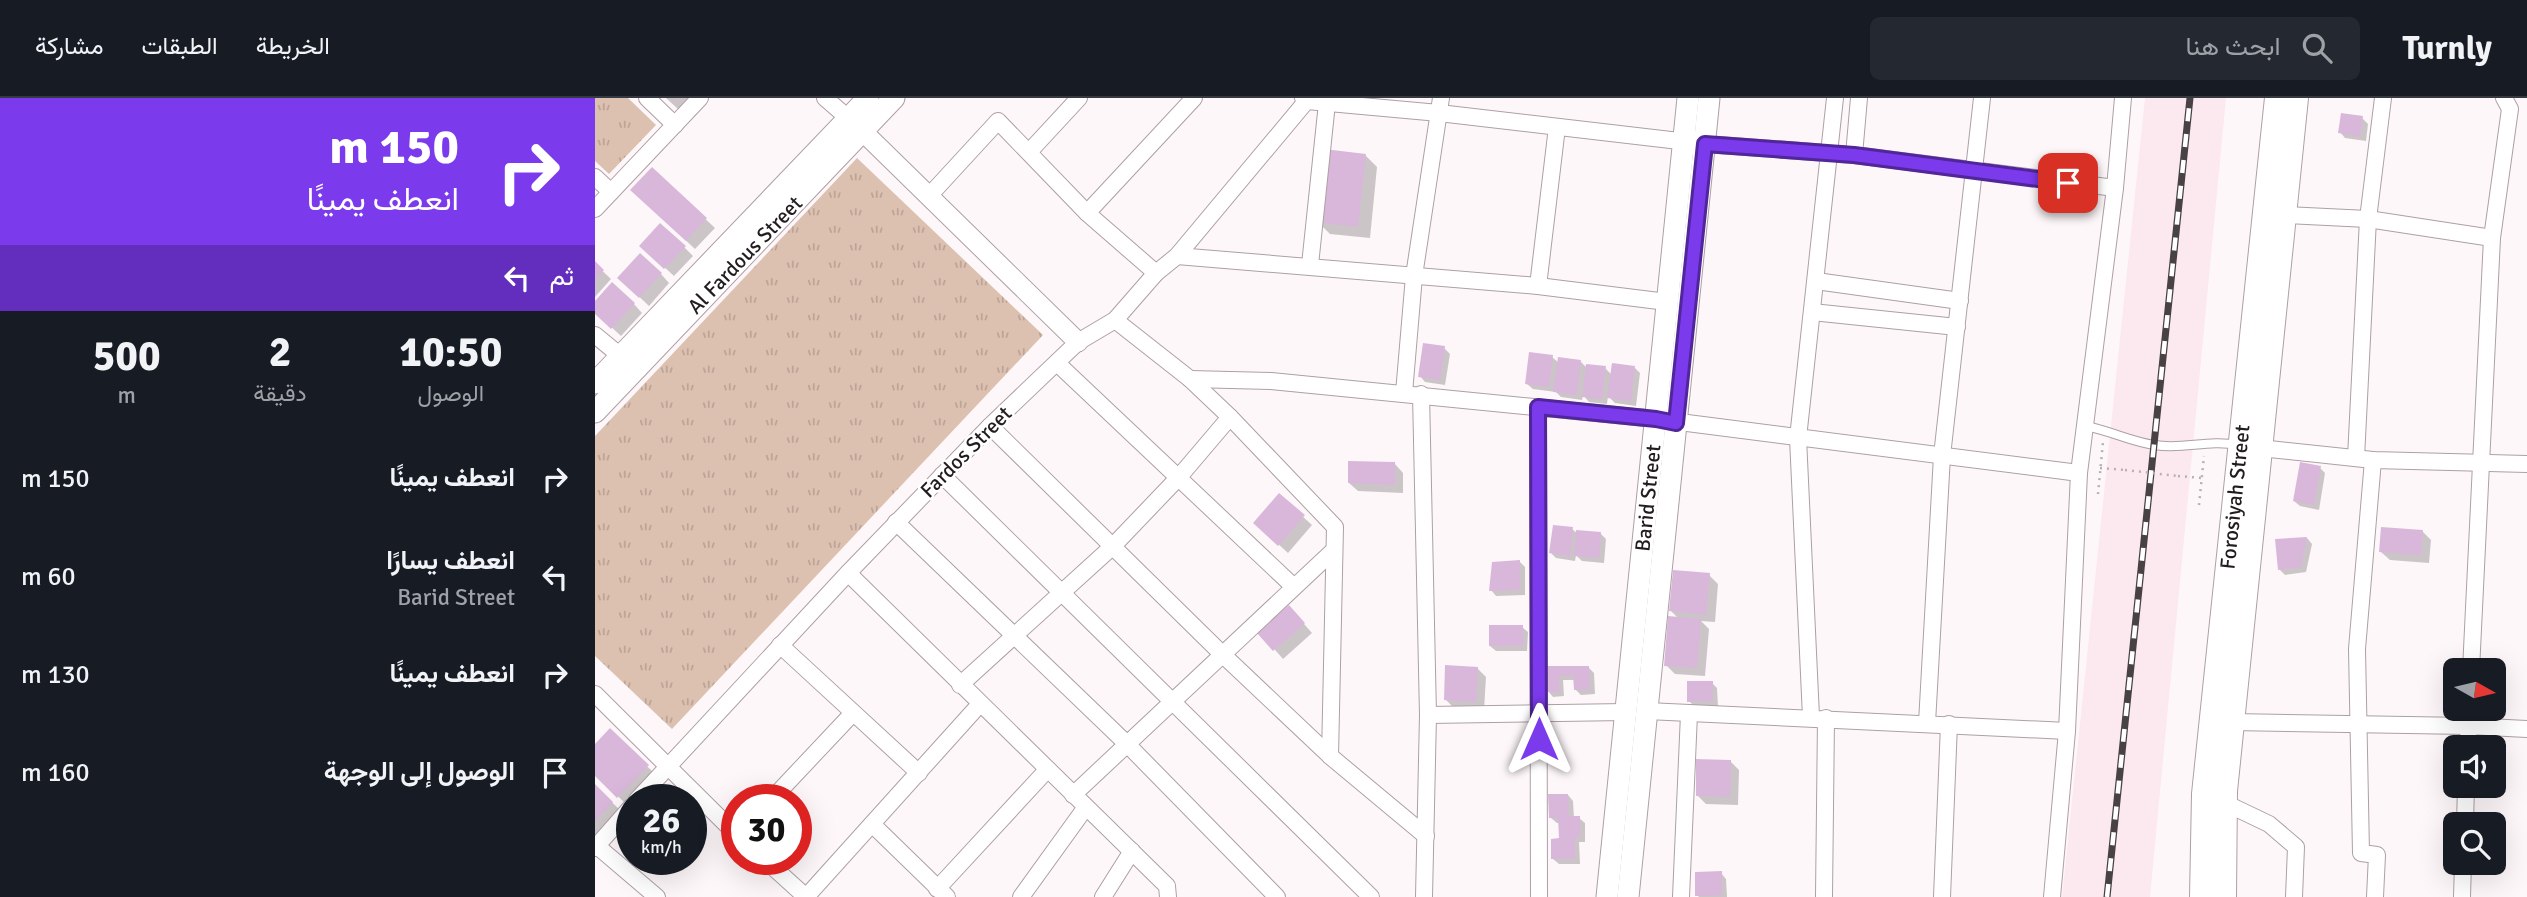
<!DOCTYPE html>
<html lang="ar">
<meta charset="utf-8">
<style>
body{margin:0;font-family:Signika,Vazirmatn,sans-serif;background:#242831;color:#f1f3f6;direction:rtl;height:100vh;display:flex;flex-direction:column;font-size:26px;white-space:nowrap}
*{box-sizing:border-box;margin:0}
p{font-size:23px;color:#9ea1a6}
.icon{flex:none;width:38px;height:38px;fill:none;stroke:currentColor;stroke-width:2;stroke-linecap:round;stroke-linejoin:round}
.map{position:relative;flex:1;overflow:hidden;direction:ltr}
.side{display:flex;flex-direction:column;background:#171b24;width:595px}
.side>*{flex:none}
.hud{background:#7c3aed;color:#fff;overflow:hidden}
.needle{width:46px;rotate:98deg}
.fabs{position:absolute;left:1848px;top:560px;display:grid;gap:14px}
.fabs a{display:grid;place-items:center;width:63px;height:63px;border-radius:10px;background:#171b24;box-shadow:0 7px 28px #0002;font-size:35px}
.speed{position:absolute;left:21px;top:686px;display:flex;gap:14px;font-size:35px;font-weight:700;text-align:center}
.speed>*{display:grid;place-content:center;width:91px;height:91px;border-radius:50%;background:#171b24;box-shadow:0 7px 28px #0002;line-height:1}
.speed small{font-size:18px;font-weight:400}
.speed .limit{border:10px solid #d22;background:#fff;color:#111}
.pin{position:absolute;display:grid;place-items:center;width:60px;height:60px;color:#fff;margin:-30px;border-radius:14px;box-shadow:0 4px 10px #0006}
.me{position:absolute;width:77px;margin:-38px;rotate:0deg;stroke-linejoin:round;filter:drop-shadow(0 0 5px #0008)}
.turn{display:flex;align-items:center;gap:24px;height:147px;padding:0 21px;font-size:32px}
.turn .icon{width:91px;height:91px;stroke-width:2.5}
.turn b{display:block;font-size:49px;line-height:60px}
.then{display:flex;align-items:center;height:66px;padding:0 21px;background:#0003;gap:14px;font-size:26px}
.eta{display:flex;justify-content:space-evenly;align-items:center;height:119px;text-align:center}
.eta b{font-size:42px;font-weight:700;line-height:49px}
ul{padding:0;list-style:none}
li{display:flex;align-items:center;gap:21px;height:98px;padding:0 21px}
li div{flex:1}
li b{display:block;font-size:26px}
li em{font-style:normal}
header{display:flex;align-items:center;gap:42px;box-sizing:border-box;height:98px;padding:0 35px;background:#171b24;border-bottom:2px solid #363941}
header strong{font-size:33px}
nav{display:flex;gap:38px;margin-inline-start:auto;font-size:24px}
.search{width:490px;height:63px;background:#242831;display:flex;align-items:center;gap:18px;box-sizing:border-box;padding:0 24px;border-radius:10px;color:#9ea1a6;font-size:26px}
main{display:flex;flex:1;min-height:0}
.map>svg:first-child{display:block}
.built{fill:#fce9f0}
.park{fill:url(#park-tufts)}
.shadow{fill:#0003}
.building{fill:#d9b7da}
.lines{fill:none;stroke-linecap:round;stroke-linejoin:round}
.service-casing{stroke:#ae9fa4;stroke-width:10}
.minor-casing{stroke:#ae9fa4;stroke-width:18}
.tertiary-casing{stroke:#ae9fa4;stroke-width:21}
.secondary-casing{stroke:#ae9fa4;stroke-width:23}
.primary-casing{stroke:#ae9fa4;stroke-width:26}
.path{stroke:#b7b1b3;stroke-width:2.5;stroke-dasharray:2 5;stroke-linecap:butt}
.service{stroke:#fff;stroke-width:8}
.minor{stroke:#fff;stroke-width:16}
.tertiary{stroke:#fff;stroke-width:19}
.secondary{stroke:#fff;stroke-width:21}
.primary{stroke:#fff;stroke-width:24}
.rail-casing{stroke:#484244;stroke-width:7}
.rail{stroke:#fff;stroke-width:4.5;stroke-dasharray:13;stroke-linecap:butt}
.path-bridge{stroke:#b7b1b3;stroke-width:2.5;stroke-dasharray:2 5;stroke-linecap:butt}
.route-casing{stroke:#51269a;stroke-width:18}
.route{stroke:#7c3aed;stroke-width:12}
.labels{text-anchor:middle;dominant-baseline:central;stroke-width:5;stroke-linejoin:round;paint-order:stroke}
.street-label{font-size:21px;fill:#221c1e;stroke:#fff}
</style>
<header>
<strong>Turnly</strong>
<div class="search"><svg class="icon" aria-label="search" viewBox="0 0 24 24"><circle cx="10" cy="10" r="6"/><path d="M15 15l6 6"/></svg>ابحث هنا</div>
<nav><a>الخريطة</a><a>الطبقات</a><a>مشاركة</a></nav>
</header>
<main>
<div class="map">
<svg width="1932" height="799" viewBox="0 0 1932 799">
<defs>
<pattern id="park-tufts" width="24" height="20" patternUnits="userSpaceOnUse" patternTransform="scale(1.75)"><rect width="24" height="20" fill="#dcc0b0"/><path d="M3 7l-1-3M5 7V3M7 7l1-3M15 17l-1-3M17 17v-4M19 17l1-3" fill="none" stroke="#bca497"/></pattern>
</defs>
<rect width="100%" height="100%" fill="#fef7fa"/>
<path class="built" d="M1550 0H1631L1555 799H1467Z"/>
<g class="park">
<path d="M0 0H33L61 27 14 76 0 63Z"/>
<path d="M262 60 448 237 77 631 0 558V338Z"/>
</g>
<g class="shadow">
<path d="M71 0H93L83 11Z"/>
<path d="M1767 20 1773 26 1771 43 1750 40 1745 34Z"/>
<path d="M770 57 782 69 775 140 735 136 723 124Z"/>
<path d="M57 71 120 130 100 151 46 101Z"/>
<path d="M89 149 98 158 79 178 55 156Z"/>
<path d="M0 166 16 181 0 199Z"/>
<path d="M66 176 74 185 54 208 33 188Z"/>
<path d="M0 206H39L47 215 26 238 0 214Z"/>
<path d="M849 250 855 256 850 287 830 284 825 278Z"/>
<path d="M957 259 964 265 986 264 992 270H1010L1017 277 1040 270 1045 275 1041 308 1020 305 1013 298 1012 306 994 304 988 297 987 302 966 299 961 294 938 291 932 286Z"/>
<path d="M800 366 808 375V395L763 393 754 385Z"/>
<path d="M1725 370 1730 375 1724 412 1705 408 1699 403Z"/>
<path d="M684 397 717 427 693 455 669 433Z"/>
<path d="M977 431 983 436 1005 435 1011 441 1009 465 987 463 981 457 980 463 961 460 956 455Z"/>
<path d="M1827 433 1836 442 1834 465 1795 462 1786 454Z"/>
<path d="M1712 440 1717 446 1711 474 1690 477 1684 471Z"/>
<path d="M925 464 930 469V497L901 498 896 492Z"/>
<path d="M1114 477 1123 486 1120 524 1106 523 1114 531 1110 578 1080 576 1071 567 1084 521 1076 513Z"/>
<path d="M702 518 717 535 688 561 665 535Z"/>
<path d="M927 529 933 534 932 553H901L895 548Z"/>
<path d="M993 569 999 575 1000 596 986 597 980 591V582H968L969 598 958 599 953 593 952 570Z"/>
<path d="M882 570 891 579 889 612 859 610 850 601Z"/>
<path d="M1117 585 1122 590 1123 608H1099L1094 603Z"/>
<path d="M15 632 61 677 32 707 0 676V648Z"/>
<path d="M1135 663 1144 672 1143 707 1111 706 1103 698Z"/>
<path d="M0 688 26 713 0 740Z"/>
<path d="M973 697 978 703 979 720H984L990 725V744H984L985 766H964L958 761 966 742 965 725H962L956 720Z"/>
<path d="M1126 775 1131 781 1132 799H1104L1102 797Z"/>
</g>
<g class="building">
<path d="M1746 15 1768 18 1765 38 1743 35Z"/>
<path d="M729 51 771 56 763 129 722 124Z"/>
<path d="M57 69 112 120 91 143 35 92Z"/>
<path d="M65 125 91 148 69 171 44 148Z"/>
<path d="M45 155 67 175 44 200 22 180Z"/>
<path d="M0 163 9 172 0 181Z"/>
<path d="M17 184 40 205 16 231 0 216V203Z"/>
<path d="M828 245 850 248 845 282 823 279Z"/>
<path d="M934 254 958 257 954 289 930 286Z"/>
<path d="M963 259 986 262 982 297 958 294Z"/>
<path d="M1017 265 1040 268 1036 303 1012 300Z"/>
<path d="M991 266 1011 268 1007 301 987 299Z"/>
<path d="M753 363 800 364V387L753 385Z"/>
<path d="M1705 364 1726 368 1719 407 1698 403Z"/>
<path d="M684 395 710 417 683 448 658 425Z"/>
<path d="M958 427 978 429 975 458 954 455Z"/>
<path d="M1786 429 1828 432 1826 457 1784 454Z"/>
<path d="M981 432 1006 434 1004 460 979 458Z"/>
<path d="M1712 439 1706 469 1683 472 1680 441Z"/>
<path d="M925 462V492L894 493 897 464Z"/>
<path d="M1078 472 1115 475 1111 517 1074 513Z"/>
<path d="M694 507 710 525 678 553 662 535Z"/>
<path d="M1073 518 1106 521 1102 570 1069 568Z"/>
<rect x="894" y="527" width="34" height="21"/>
<path d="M850 567 883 569 881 604 849 602Z"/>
<path d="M950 568H994L995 591 979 592 978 577 964 578V594H951Z"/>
<path d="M1092 583H1118V603L1092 604Z"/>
<path d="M15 630 54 667 22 700 0 678V646Z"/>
<path d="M1101 661 1136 662 1135 699 1101 698Z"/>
<path d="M0 686 18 704 0 723Z"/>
<path d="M953 696H973L974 718H985V739H980V761H956V741L964 740 963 720H954Z"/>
<path d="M1127 773V797L1100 798V774Z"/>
</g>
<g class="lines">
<defs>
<path id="service" d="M1490 328C1514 332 1536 344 1560 347 1588 352 1613 341 1643 347"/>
<g id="minor">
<path d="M52 0 80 27"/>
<path d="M230 0 253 20"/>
<path d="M708 0 712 3 844 15 1110 46 1259 57 1520 90"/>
<path d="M434 54 484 0"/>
<path d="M1259 57 1264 0"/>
<path d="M0 79 16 94"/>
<path d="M334 98 403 23 492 115 561 175"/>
<path d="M0 111 105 0"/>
<path d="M492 115 599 0"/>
<path d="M1689 117 1773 121 1897 140"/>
<path d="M582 158 943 188 1072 204"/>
<path d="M715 167 732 5"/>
<path d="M1221 183 1365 203"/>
<path d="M943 188 962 29"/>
<path d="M1217 214 1362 229"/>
<path d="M520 222 595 281 635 319 740 429 735 658"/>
<path d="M0 237 34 265"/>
<path d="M463 266 698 488"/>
<path d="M595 281 676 283 1061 321 1484 375"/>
<path d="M809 295 819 178 846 0"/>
<path d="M826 296 833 617 829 799"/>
<path d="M943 309 944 799"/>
<path d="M395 328 626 555 735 658 831 738"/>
<path d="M1665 350 1778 362 1932 366"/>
<path d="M1761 360 1773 121 1788 0"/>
<path d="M1778 362 1762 551 1766 755 1782 757 1780 799"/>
<path d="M347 377 776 799"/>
<path d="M301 424 532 646 682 799"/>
<path d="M253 475 572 788 573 799"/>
<path d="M185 547 324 675"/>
<path d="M1876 572 1897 140 1915 11 1909 0"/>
<path d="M365 587 518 448 584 379 635 319"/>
<path d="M0 596 142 737"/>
<path d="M1052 613 1472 633"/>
<path d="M833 617 1031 614"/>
<path d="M1216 619 1203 340 1240 0"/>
<path d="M1637 624 1873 628 1932 631"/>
<path d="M1332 625 1347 358 1387 0"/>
<path d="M1873 649 1874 611"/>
<path d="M478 697 739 452"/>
<path d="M42 702 253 475 395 328 483 244 520 222 561 175 582 158 714 0"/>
<path d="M176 702 258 615"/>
<path d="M1630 705 1674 726 1701 749 1699 799"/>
<path d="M277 726 352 799"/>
<path d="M1870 726 1871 688"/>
<path d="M2 748 62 799"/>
<path d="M0 750 37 708"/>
<path d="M169 761 211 799"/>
<path d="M342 791 452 672"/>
<path d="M211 799 385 606"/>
<path d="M426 799 491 709"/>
<path d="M508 799 537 753"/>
<path d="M1086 799 1094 616"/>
<path d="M1229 799 1231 620"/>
<path d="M1347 799 1354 626"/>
<path d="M1457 799 1472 633 1484 375 1520 90 1528 0"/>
<path d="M1867 799 1868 765"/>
</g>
<path id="tertiary" d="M256 22 483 244"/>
<g id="secondary">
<path d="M0 285 273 0"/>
<path d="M0 314 299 0"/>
<path d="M1012 799 1093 0"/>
<path d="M1033 799 1114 0"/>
</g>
<g id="primary">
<path d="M1607 799 1609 696 1682 0"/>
<path d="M1629 799 1630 693 1701 0"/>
</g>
</defs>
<use href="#service" class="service-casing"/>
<use href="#minor" class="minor-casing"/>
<use href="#tertiary" class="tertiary-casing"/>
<use href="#secondary" class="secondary-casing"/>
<use href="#primary" class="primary-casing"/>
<g class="path">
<path d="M1505 370 1530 372"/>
<path d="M1583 378 1607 380"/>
<path d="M1503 396 1508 344"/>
<path d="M1604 407 1609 358"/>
</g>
<use href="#service" class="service"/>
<use href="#minor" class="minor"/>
<use href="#tertiary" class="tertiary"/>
<use href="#secondary" class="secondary"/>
<use href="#primary" class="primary"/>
<defs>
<path id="rail" d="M1512 799 1595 0"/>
</defs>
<use href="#rail" class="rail-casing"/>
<use href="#rail" class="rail"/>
<path class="path-bridge" d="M1530 372 1583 378"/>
</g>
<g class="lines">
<defs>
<path id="route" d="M944 641 943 309 1061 321 1081 325 1110 46 1259 57 1473 85"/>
</defs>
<use href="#route" class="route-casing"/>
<use href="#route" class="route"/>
</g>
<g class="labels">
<g class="street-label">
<text transform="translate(150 157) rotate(-46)">Al Fardous Street</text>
<text transform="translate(371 354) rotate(-45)">Fardos Street</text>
<text transform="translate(1640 399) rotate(-84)">Forosiyah Street</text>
<text transform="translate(1053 400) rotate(-84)">Barid Street</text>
</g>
</g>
</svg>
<div class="fabs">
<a><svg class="needle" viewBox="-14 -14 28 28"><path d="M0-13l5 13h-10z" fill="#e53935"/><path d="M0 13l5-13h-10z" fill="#9ea1a6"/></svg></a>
<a><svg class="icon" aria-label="sound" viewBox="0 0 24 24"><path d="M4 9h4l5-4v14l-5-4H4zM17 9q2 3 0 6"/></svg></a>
<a><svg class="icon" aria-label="search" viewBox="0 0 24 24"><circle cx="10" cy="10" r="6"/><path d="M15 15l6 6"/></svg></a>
</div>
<div class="speed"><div>26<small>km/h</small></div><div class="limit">30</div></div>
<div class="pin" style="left:1473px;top:85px;background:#d93025"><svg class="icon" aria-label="arrive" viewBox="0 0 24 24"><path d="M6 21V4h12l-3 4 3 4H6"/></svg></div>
<svg class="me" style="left:944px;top:641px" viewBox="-20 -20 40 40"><path d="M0-17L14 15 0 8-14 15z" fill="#7c3aed" stroke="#fff" stroke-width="4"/></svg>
</div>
<section class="side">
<div class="hud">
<div class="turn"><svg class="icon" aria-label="right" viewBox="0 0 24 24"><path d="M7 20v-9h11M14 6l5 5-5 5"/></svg><div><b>150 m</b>انعطف يمينًا</div></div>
<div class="then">ثم<svg class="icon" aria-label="left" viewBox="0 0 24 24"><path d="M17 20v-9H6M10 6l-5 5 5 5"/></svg></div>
</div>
<div class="eta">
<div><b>10:50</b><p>الوصول</p></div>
<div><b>2</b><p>دقيقة</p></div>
<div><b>500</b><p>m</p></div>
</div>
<ul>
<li><svg class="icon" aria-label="right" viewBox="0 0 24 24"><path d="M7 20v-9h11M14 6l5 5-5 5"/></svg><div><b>انعطف يمينًا</b></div><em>150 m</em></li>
<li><svg class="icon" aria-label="left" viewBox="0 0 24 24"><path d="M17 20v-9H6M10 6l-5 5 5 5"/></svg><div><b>انعطف يسارًا</b><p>Barid Street</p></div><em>60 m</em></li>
<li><svg class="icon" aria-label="right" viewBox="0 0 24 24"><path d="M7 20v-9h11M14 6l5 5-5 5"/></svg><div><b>انعطف يمينًا</b></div><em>130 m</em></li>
<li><svg class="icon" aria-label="arrive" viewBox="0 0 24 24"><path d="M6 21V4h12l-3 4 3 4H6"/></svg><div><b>الوصول إلى الوجهة</b></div><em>160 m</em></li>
</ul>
</section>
</main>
